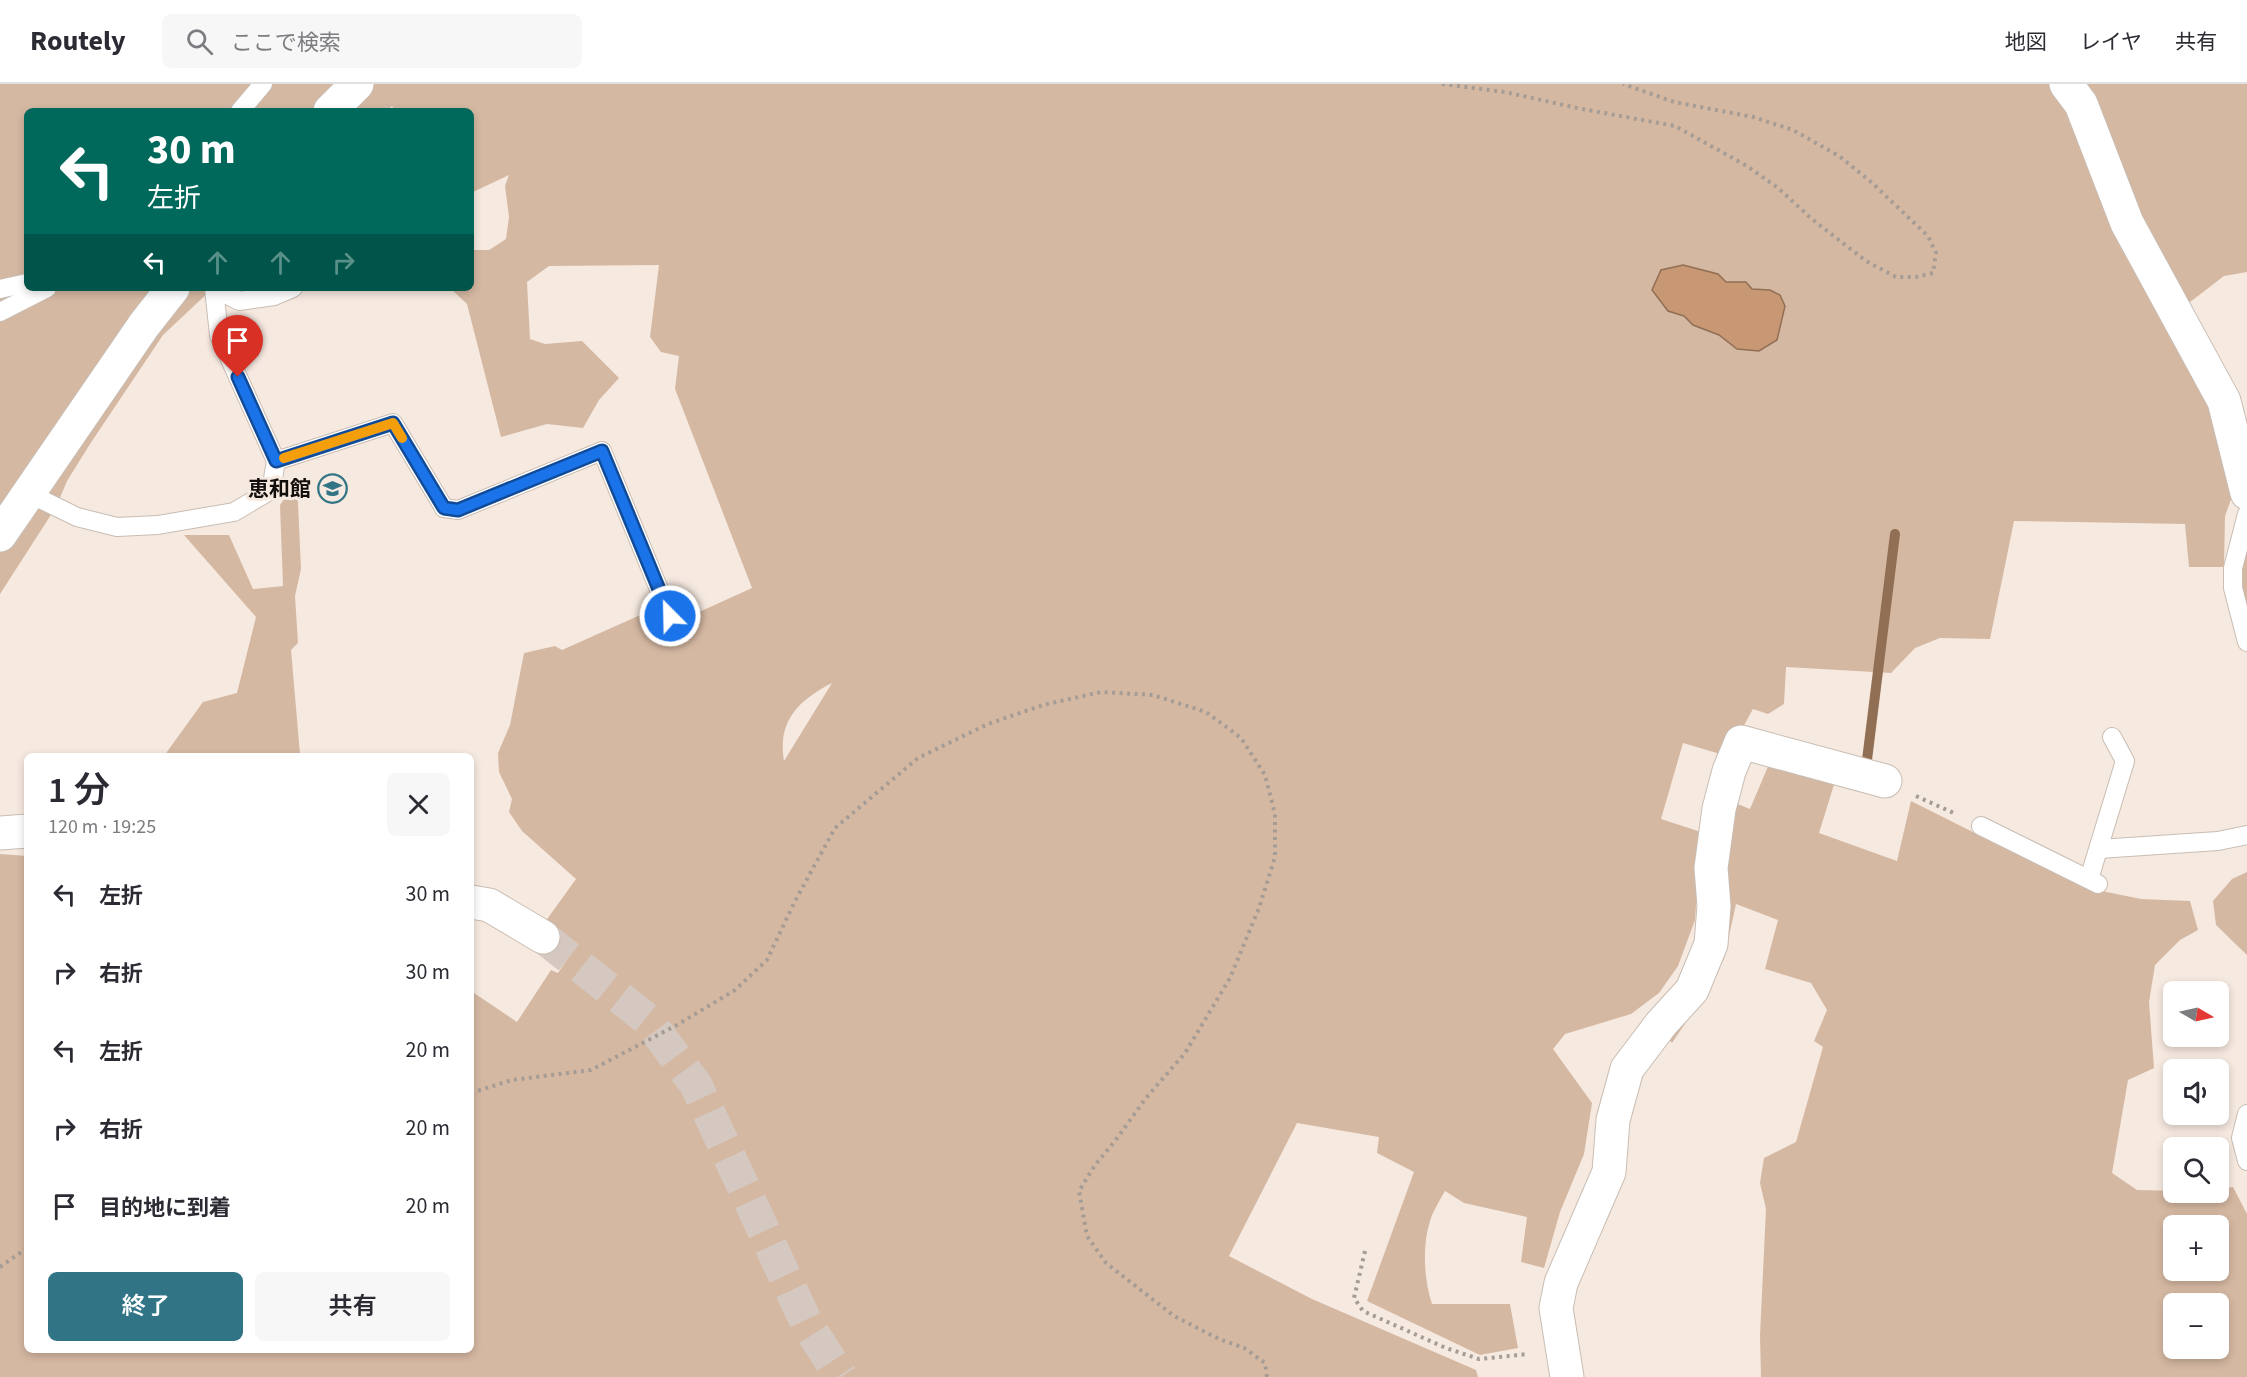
<!DOCTYPE html>
<html lang="ja">
<meta charset="utf-8">
<style>
body{margin:0;font-family:"Source Sans 3","Noto Sans JP",sans-serif;background:#f7f7f7;color:#2b2b33;height:100vh;display:flex;flex-direction:column;font-size:22px;white-space:nowrap}
*{box-sizing:border-box;margin:0}
p{font-size:20px;color:#7c7c81}
.icon{flex:none;width:33px;height:33px;fill:none;stroke:currentColor;stroke-width:2;stroke-linecap:round;stroke-linejoin:round}
.map{position:relative;flex:1;overflow:hidden}
.details{position:absolute;left:24px;top:669px;width:450px;height:600px;display:flex;flex-direction:column;background:#fff;border-radius:9px;box-shadow:0 3px 9px #0003}
.details>*{flex:none}
.guide{position:absolute;left:24px;top:24px;width:450px;height:183px;border-radius:9px;box-shadow:0 3px 9px #0003;background:#00695c;color:#fff;overflow:hidden}
.needle{width:39px;rotate:99deg}
.tools{position:absolute;left:2163px;top:897px;display:grid;gap:12px}
.tools a{display:grid;place-items:center;width:66px;height:66px;border-radius:9px;background:#fff;box-shadow:0 3px 9px #0003;font-size:30px}
.pin{position:absolute;display:grid;place-items:center;width:51px;height:51px;color:#fff;margin:-62px -26px;border-radius:50% 50% 50% 0;rotate:-45deg;box-shadow:0 0 6px #0007}
.pin .icon{rotate:45deg}
.me{position:absolute;width:66px;margin:-33px;rotate:337deg;stroke-linejoin:round;filter:drop-shadow(0 0 4px #0008)}
.turn{display:flex;align-items:center;gap:21px;height:126px;padding:0 24px;font-size:27px}
.turn .icon{width:78px;height:78px;stroke-width:2.5}
.turn b{display:block;font-size:42px;line-height:51px}
.lanes{display:flex;align-items:center;height:57px;padding:0 24px;background:#0003;justify-content:center;gap:30px;direction:ltr}
.lanes .off{opacity:.35}
.round{display:grid;place-items:center;flex:none;width:63px;height:63px;border-radius:9px;background:#f7f7f7}
.headline{display:flex;align-items:center;justify-content:space-between;height:102px;padding:0 24px}
h1{font-size:36px;font-weight:600;line-height:45px}
.cta{display:flex;gap:12px;margin-top:auto;padding:12px 24px}
.cta a{flex:1;height:69px;border-radius:9px;background:#317485;color:#fff;font-size:24px;font-weight:600;line-height:69px;text-align:center}
.cta a+a{background:#f7f7f7;color:#2b2b33}
ul{padding:0;list-style:none}
li{display:flex;align-items:center;gap:18px;height:78px;padding:0 24px}
li div{flex:1}
li b{display:block;font-size:22px}
li em{font-style:normal}
header{display:flex;align-items:center;gap:36px;box-sizing:border-box;height:84px;padding:0 30px;background:#fff;border-bottom:2px solid #e1e1e2}
header strong{font-size:28px}
nav{display:flex;gap:33px;margin-inline-start:auto;font-size:21px}
.search{width:420px;height:54px;background:#f7f7f7;display:flex;align-items:center;gap:15px;box-sizing:border-box;padding:0 21px;border-radius:9px;color:#7c7c81;font-size:22px}
.map>svg:first-child{display:block}
.green{fill:#d5b8a2;fill-rule:evenodd}
.water{fill:#c79873;stroke:#916f54;stroke-width:1.5}
.lines{fill:none;stroke-linecap:round;stroke-linejoin:round}
.stream{stroke:#916f54;stroke-width:10}
.street-tunnel{stroke:#d4c8c0;stroke-width:33;stroke-dasharray:33 16;stroke-linecap:butt}
.lane-casing{stroke:#c9bdb3;stroke-width:20}
.street-casing{stroke:#c9bdb3;stroke-width:35}
.secondary-casing{stroke:#c9bdb3;stroke-width:35}
.path{stroke:#a59c95;stroke-width:4;stroke-dasharray:3 4.5;stroke-linecap:butt}
.lane{stroke:#fff;stroke-width:18}
.street{stroke:#fff;stroke-width:33}
.secondary{stroke:#fff;stroke-width:33}
.route-casing{stroke:#114b97;stroke-width:15}
.route{stroke:#1a73e8;stroke-width:10}
.slow{stroke:#f59e0b;stroke-width:10}
.labels{text-anchor:middle;dominant-baseline:central;stroke-width:6;stroke-linejoin:round;paint-order:stroke}
.poi-label{font-size:21px;font-weight:bold;fill:#120e0b;stroke:#f6e9e0;text-anchor:end}
</style>
<header>
<strong>Routely</strong>
<div class="search"><svg class="icon" aria-label="search" viewBox="0 0 24 24"><circle cx="10" cy="10" r="6"/><path d="M15 15l6 6"/></svg>ここで検索</div>
<nav><a>地図</a><a>レイヤ</a><a>共有</a></nav>
</header>
<div class="map">
<svg width="2247" height="1293" viewBox="0 0 2247 1293">
<rect width="100%" height="100%" fill="#f6e9e0"/>
<g class="green">
<path d="M0 0H2247V188L2224 192 2177 228 2215 320 2234 407 2225 432 2224 483H2189L2185 440 2014 437 1990 555 1940 554 1915 564 1891 589 1786 583 1784 620 1768 630 1753 625 1727 672 1683 659 1661 735 1704 749 1698 790 1695 836 1678 882 1659 909 1631 930 1565 950 1553 965 1592 1019 1584 1070 1560 1128 1544 1184 1521 1178 1527 1133 1464 1119 1445 1107C1440 1116 1433 1127 1430 1137 1422 1162 1424 1196 1432 1220H1510L1518 1264 1480 1271 1367 1217 1414 1088 1377 1069 1379 1053 1297 1039 1229 1172 1312 1215 1476 1286 1478 1293H0V770L27 772V1266H471V907L517 938 551 886 558 889 570 871 540 845 576 795 522 747 509 728 512 715 499 688 498 669 510 641 524 569 555 562 562 566 656 524 666 543 752 504 675 305 679 272 661 268 650 253 659 181 549 182 527 198 530 255 545 260 582 257 619 294 599 316 583 344 547 340 501 353 467 220 450 204H471V166H489L506 155 509 133 505 102 509 91 471 109V27H395L392 22 387 27H27V204H213L163 251 90 360 67 397 56 423 0 510ZM832 599 784 677C777 637 799 616 832 599Z"/>
<path d="M297 397 301 485 295 512 298 559 291 566 300 670 296 672H164L203 618 237 609 256 533 184 451H229L253 505 283 502 280 421Z"/>
<path d="M2247 453V545L2237 503Z"/>
<path d="M1772 673 1837 691 1819 749 1897 777 1911 717 2082 803 2141 815 2190 817 2198 846 2180 856 2155 881 2149 918 2154 984 2128 996 2112 1089 2137 1106 2218 1108 2219 1105 2233 1103 2247 1130V1293H1761L1760 1251 1766 1125 1760 1099 1764 1074 1796 1058 1823 963 1814 957 1827 926 1811 899 1765 885 1778 836 1736 820 1724 875 1705 910 1672 959 1663 948 1697 907 1725 715 1750 725ZM2174 1142H2218V1186H2174ZM2174 1220H2218V1264H2174Z"/>
<path d="M2247 788V871L2216 841 2213 817 2232 795Z"/>
</g>
<path class="water" d="M1683 181 1718 190 1726 198H1746L1752 205 1770 206 1780 211 1785 222 1777 256 1759 267 1737 265 1719 251 1693 241 1684 232 1668 227 1652 206 1661 186Z"/>
<g class="lines">
<path class="stream" d="M1862 683 1866 684 1895 450"/>
<path class="street-tunnel" d="M543 853 647 935 696 1001 807 1240 841 1293"/>
<defs>
<g id="lane">
<path d="M240 27 263 0"/>
<path d="M214 204 219 251 276 377"/>
<path d="M214 204 239 217 274 212 293 204"/>
<path d="M0 205 27 199"/>
<path d="M0 228 47 204"/>
<path d="M28 409 77 433 117 443 158 441 234 428 271 406 276 377 393 339 444 424 458 426 602 367 670 532"/>
<path d="M2247 430 2233 484V504L2247 558"/>
<path d="M1981 742 2098 800"/>
<path d="M2099 765 2218 757 2247 751"/>
<path d="M2089 795 2125 677 2112 653"/>
<path d="M2247 1030 2241 1054 2247 1077"/>
</g>
<g id="street">
<path d="M2066 0 2081 20 2127 139 2224 317 2247 409"/>
<path d="M0 749 27 747"/>
<path d="M471 818 489 821 543 853"/>
<path d="M1567 1293 1556 1224 1561 1199 1609 1088 1613 1036 1627 985 1661 940 1692 906 1711 860 1714 822 1711 784 1719 725 1729 687 1741 658 1885 697"/>
</g>
<g id="secondary">
<path d="M330 27 357 0"/>
<path d="M0 451 144 241 173 204"/>
</g>
</defs>
<use href="#lane" class="lane-casing"/>
<use href="#street" class="street-casing"/>
<use href="#secondary" class="secondary-casing"/>
<g class="path">
<path d="M1442 0 1505 8 1577 24 1675 42 1747 82 1778 104 1813 136 1866 177 1896 193H1916L1933 189 1936 169 1928 152 1870 97 1839 72 1793 46 1753 33 1674 18 1623 0"/>
<path d="M1916 712 1956 730"/>
<path d="M471 1009 512 996 591 986 677 941 735 906 767 876 794 819 835 744 918 674 988 640 1043 621 1101 608 1153 611 1206 628 1241 654 1265 691 1275 730V773L1259 824 1230 894 1185 969 1146 1014 1115 1057 1095 1081 1079 1107 1087 1152 1106 1179 1174 1232 1219 1255 1244 1264 1265 1279 1267 1293"/>
<path d="M1365 1167 1354 1214 1363 1227 1446 1264 1479 1275 1528 1270"/>
<path d="M0 1183 27 1164"/>
</g>
<use href="#lane" class="lane"/>
<use href="#street" class="street"/>
<use href="#secondary" class="secondary"/>
</g>
<g class="lines">
<defs>
<path id="route" d="M238 293 276 377 393 339 444 424 458 426 602 367 670 532"/>
</defs>
<use href="#route" class="route-casing"/>
<use href="#route" class="route"/>
<path class="slow" d="M284 374 393 339 402 354"/>
</g>
<defs>
<symbol id="school-ring" viewBox="-11 -11 22 22"><circle r="9.5" fill="#f6e9e0" stroke="#317485" stroke-width="1.5"/><path d="M0-5L7-2L0 1L-7-2ZM-4 1L0 2.5L4 1V4Q0 6-4 4Z" fill="#317485"/></symbol>
</defs>
<g fill-rule="evenodd">
<use href="#school-ring" x="316" y="388" width="33" height="33"/>
</g>
<g class="labels">
<g class="poi-label">
<text x="311" y="405">恵和館</text>
</g>
</g>
</svg>
<div class="tools">
<a><svg class="needle" viewBox="-14 -14 28 28"><path d="M0-13l5 13h-10z" fill="#e53935"/><path d="M0 13l5-13h-10z" fill="#7c7c81"/></svg></a>
<a><svg class="icon" aria-label="sound" viewBox="0 0 24 24"><path d="M4 9h4l5-4v14l-5-4H4zM17 9q2 3 0 6"/></svg></a>
<a><svg class="icon" aria-label="search" viewBox="0 0 24 24"><circle cx="10" cy="10" r="6"/><path d="M15 15l6 6"/></svg></a>
<a>+</a>
<a>−</a>
</div>
<div class="pin" style="left:238px;top:293px;background:#d93025"><svg class="icon" aria-label="arrive" viewBox="0 0 24 24"><path d="M6 21V4h12l-3 4 3 4H6"/></svg></div>
<svg class="me" style="left:670px;top:532px" viewBox="-20 -20 40 40"><circle r="17" fill="#1a73e8" stroke="#fff" stroke-width="3"/><path d="M0-11L8 9 0 5-8 9z" fill="#fff"/></svg>
<div class="guide">
<div class="turn"><svg class="icon" aria-label="left" viewBox="0 0 24 24"><path d="M17 20v-9H6M10 6l-5 5 5 5"/></svg><div><b>30 m</b>左折</div></div>
<div class="lanes"><svg class="icon" aria-label="left" viewBox="0 0 24 24"><path d="M17 20v-9H6M10 6l-5 5 5 5"/></svg><svg class="icon off" aria-label="ahead" viewBox="0 0 24 24"><path d="M12 20V5M6 11l6-6 6 6"/></svg><svg class="icon off" aria-label="ahead" viewBox="0 0 24 24"><path d="M12 20V5M6 11l6-6 6 6"/></svg><svg class="icon off" aria-label="right" viewBox="0 0 24 24"><path d="M7 20v-9h11M14 6l5 5-5 5"/></svg></div>
</div>
<section class="details">
<div class="headline"><div><h1>1 分</h1><p>120 m · 19:25</p></div><a class="round"><svg class="icon" aria-label="close" viewBox="0 0 24 24"><path d="M6 6l12 12M18 6L6 18"/></svg></a></div>
<ul>
<li><svg class="icon" aria-label="left" viewBox="0 0 24 24"><path d="M17 20v-9H6M10 6l-5 5 5 5"/></svg><div><b>左折</b></div><em>30 m</em></li>
<li><svg class="icon" aria-label="right" viewBox="0 0 24 24"><path d="M7 20v-9h11M14 6l5 5-5 5"/></svg><div><b>右折</b></div><em>30 m</em></li>
<li><svg class="icon" aria-label="left" viewBox="0 0 24 24"><path d="M17 20v-9H6M10 6l-5 5 5 5"/></svg><div><b>左折</b></div><em>20 m</em></li>
<li><svg class="icon" aria-label="right" viewBox="0 0 24 24"><path d="M7 20v-9h11M14 6l5 5-5 5"/></svg><div><b>右折</b></div><em>20 m</em></li>
<li><svg class="icon" aria-label="arrive" viewBox="0 0 24 24"><path d="M6 21V4h12l-3 4 3 4H6"/></svg><div><b>目的地に到着</b></div><em>20 m</em></li>
</ul>
<div class="cta"><a>終了</a><a>共有</a></div>
</section>
</div>
